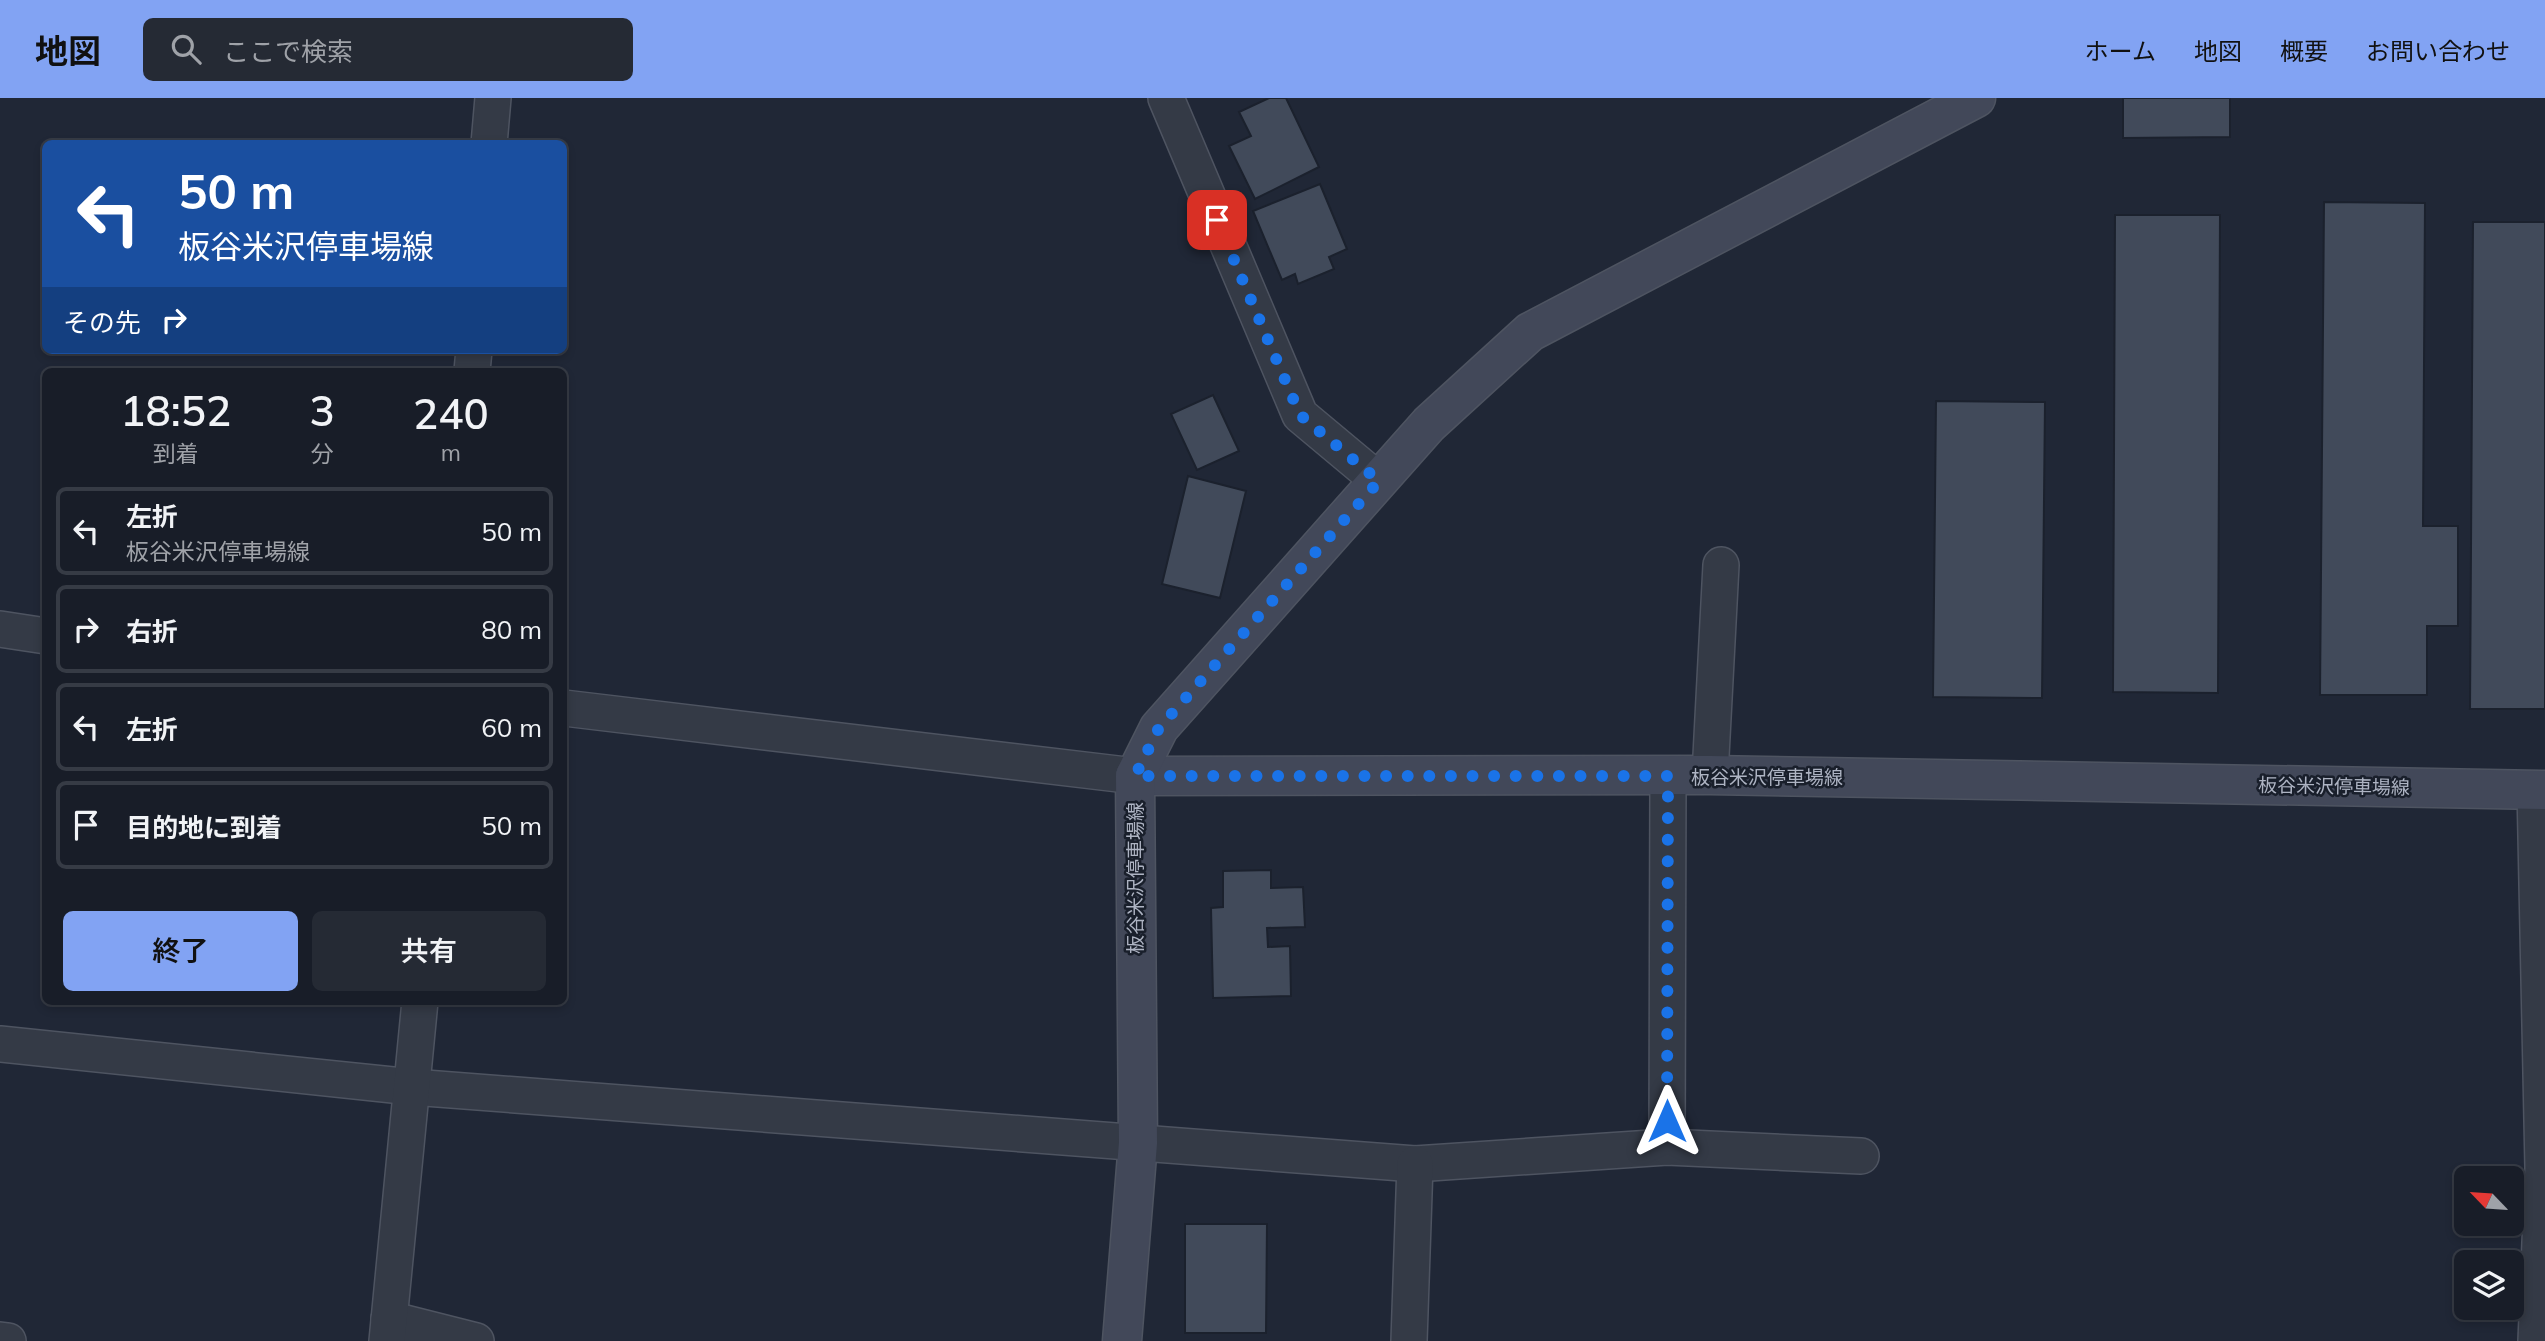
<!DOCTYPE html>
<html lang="ja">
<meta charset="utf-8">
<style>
body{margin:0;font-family:Mulish,"Noto Sans JP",sans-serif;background:#252a34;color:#f1f3f6;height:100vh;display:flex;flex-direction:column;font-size:26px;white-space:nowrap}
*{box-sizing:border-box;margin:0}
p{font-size:23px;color:#9fa2a8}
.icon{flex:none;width:38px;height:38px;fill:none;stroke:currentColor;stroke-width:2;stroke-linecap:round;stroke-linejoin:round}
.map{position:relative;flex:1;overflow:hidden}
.drawer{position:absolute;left:42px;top:270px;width:525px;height:637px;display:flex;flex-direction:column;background:#181d28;border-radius:10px;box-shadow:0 4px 10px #0003,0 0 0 2px #363b45}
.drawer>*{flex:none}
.hud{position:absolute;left:42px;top:42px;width:525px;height:214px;border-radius:10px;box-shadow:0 4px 10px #0003,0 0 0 2px #363b45;background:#1a4fa0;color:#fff;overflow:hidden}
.needle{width:46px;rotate:295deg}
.buttons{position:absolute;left:2454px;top:1068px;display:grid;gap:14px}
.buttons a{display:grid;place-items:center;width:70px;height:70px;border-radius:10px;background:#181d28;box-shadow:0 4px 10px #0003,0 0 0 2px #363b45;font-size:35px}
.pin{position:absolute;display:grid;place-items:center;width:60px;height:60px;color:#fff;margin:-30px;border-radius:14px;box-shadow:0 4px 10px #0006}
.me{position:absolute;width:77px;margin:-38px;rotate:0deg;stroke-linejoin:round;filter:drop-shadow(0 0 5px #0008)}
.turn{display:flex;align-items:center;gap:24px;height:147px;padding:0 21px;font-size:32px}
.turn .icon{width:91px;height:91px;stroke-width:2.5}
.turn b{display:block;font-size:49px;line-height:60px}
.then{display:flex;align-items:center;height:66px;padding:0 21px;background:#0003;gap:14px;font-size:26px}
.eta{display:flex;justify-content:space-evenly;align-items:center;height:119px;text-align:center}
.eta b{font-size:42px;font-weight:600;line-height:49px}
.button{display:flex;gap:14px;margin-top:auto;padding:14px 21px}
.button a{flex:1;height:80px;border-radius:10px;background:#82a3f3;color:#111;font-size:28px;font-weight:600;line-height:80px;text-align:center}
.button a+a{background:#252a34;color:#f1f3f6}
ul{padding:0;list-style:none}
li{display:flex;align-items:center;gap:21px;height:88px;margin:0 14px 10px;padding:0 7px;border:4px solid #363b45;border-radius:10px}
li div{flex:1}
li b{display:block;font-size:26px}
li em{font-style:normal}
header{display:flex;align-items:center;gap:42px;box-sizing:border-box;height:98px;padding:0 35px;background:#82a3f3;color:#111}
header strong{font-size:33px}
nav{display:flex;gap:38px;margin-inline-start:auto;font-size:24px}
.search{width:490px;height:63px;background:#252a34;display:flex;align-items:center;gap:18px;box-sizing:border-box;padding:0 24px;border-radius:10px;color:#9fa2a8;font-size:26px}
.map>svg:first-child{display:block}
.building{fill:#414a5a;stroke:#1b212d;stroke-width:2}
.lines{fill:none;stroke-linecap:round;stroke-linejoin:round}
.street-casing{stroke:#4e5461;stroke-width:38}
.secondary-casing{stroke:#4e5461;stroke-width:41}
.street{stroke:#343a46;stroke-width:35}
.secondary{stroke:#424859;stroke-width:38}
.route{stroke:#1a73e8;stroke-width:12;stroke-dasharray:0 21.6}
.labels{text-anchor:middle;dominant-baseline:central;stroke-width:5;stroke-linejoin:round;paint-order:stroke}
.street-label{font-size:19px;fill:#aeb4c3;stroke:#191f2b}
</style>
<header>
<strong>地図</strong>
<div class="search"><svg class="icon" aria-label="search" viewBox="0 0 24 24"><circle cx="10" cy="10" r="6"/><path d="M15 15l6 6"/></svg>ここで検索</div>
<nav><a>ホーム</a><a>地図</a><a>概要</a><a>お問い合わせ</a></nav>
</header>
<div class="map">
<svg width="2545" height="1243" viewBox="0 0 2545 1243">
<rect width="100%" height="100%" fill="#202736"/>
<g class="building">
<path d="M1269 0H1286L1319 69 1255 101 1229 48 1251 38 1239 14Z"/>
<path d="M2123 0H2230V39L2123 40Z"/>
<path d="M1320 86 1347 151 1329 159 1334 171 1298 186 1295 176 1282 182 1253 113Z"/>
<path d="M2324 104 2425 105 2423 428H2458V528H2427V597H2320Z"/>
<path d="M2115 117H2220L2218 595 2113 594Z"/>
<path d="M2473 124H2545V611H2470Z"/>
<path d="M1213 297 1239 353 1197 372 1171 316Z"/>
<path d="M1936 303 2045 304 2042 600 1933 599Z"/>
<path d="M1188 378 1246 393 1220 500 1162 486Z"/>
<path d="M1271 772V790L1303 789 1305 829 1267 830 1268 849 1290 848 1291 898 1213 900 1211 810 1223 809V773Z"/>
<path d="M1185 1126H1267L1266 1235H1185Z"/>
</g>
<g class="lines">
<defs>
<g id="street">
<path d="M1166 0 1300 317 1379 383"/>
<path d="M489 46 493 0"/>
<path d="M472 273 474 252"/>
<path d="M0 531 46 538"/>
<path d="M564 610 1135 678"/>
<path d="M1710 677 1721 467"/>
<path d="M2535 691 2543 1070 2536 1243"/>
<path d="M0 946 412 989 1415 1066 1667 1049 1861 1058"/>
<path d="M1667 1049 1668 679"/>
<path d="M389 1221 476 1243"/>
<path d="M0 1242 8 1243"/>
<path d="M387 1243 420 903"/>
<path d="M1409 1243 1415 1066"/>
</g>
<g id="secondary">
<path d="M1135 678 1710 677 2545 692"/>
<path d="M1122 1243 1138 1045 1135 678 1159 630 1429 326 1530 234 1976 0"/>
</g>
</defs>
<use href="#street" class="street-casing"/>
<use href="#secondary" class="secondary-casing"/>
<use href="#street" class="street"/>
<use href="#secondary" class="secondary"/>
</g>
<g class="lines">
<path class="route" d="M1217 122 1300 317 1379 383 1159 630 1135 678H1668L1667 1023"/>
</g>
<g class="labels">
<g class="street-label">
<text x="1767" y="679">板谷米沢停車場線</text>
<text transform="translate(2334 688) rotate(1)">板谷米沢停車場線</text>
<text transform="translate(1135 780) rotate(-90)">板谷米沢停車場線</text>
</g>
</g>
</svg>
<div class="buttons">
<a><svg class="needle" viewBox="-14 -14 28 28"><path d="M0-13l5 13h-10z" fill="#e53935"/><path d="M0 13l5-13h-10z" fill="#9fa2a8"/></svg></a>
<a><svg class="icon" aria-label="layers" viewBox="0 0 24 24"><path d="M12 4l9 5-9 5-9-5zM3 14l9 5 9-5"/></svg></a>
</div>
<div class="pin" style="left:1217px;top:122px;background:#d93025"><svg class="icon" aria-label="arrive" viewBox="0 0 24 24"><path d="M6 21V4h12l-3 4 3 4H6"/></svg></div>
<svg class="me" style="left:1667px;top:1023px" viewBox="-20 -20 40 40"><path d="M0-17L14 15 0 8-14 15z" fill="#1a73e8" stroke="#fff" stroke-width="4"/></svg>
<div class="hud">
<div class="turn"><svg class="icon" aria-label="left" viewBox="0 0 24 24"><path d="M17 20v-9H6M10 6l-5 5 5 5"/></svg><div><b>50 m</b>板谷米沢停車場線</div></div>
<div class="then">その先<svg class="icon" aria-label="right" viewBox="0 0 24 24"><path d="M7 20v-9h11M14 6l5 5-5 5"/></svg></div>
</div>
<section class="drawer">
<div class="eta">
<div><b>18:52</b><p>到着</p></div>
<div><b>3</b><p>分</p></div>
<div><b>240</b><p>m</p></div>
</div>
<ul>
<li><svg class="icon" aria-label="left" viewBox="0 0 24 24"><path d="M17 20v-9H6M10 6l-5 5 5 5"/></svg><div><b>左折</b><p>板谷米沢停車場線</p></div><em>50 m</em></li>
<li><svg class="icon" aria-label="right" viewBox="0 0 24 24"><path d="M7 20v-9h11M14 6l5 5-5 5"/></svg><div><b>右折</b></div><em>80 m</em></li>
<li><svg class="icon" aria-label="left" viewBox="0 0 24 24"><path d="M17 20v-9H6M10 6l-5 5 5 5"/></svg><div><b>左折</b></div><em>60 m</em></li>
<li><svg class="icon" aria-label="arrive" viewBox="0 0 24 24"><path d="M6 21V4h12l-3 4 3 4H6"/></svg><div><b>目的地に到着</b></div><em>50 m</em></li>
</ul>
<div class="button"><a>終了</a><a>共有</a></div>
</section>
</div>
